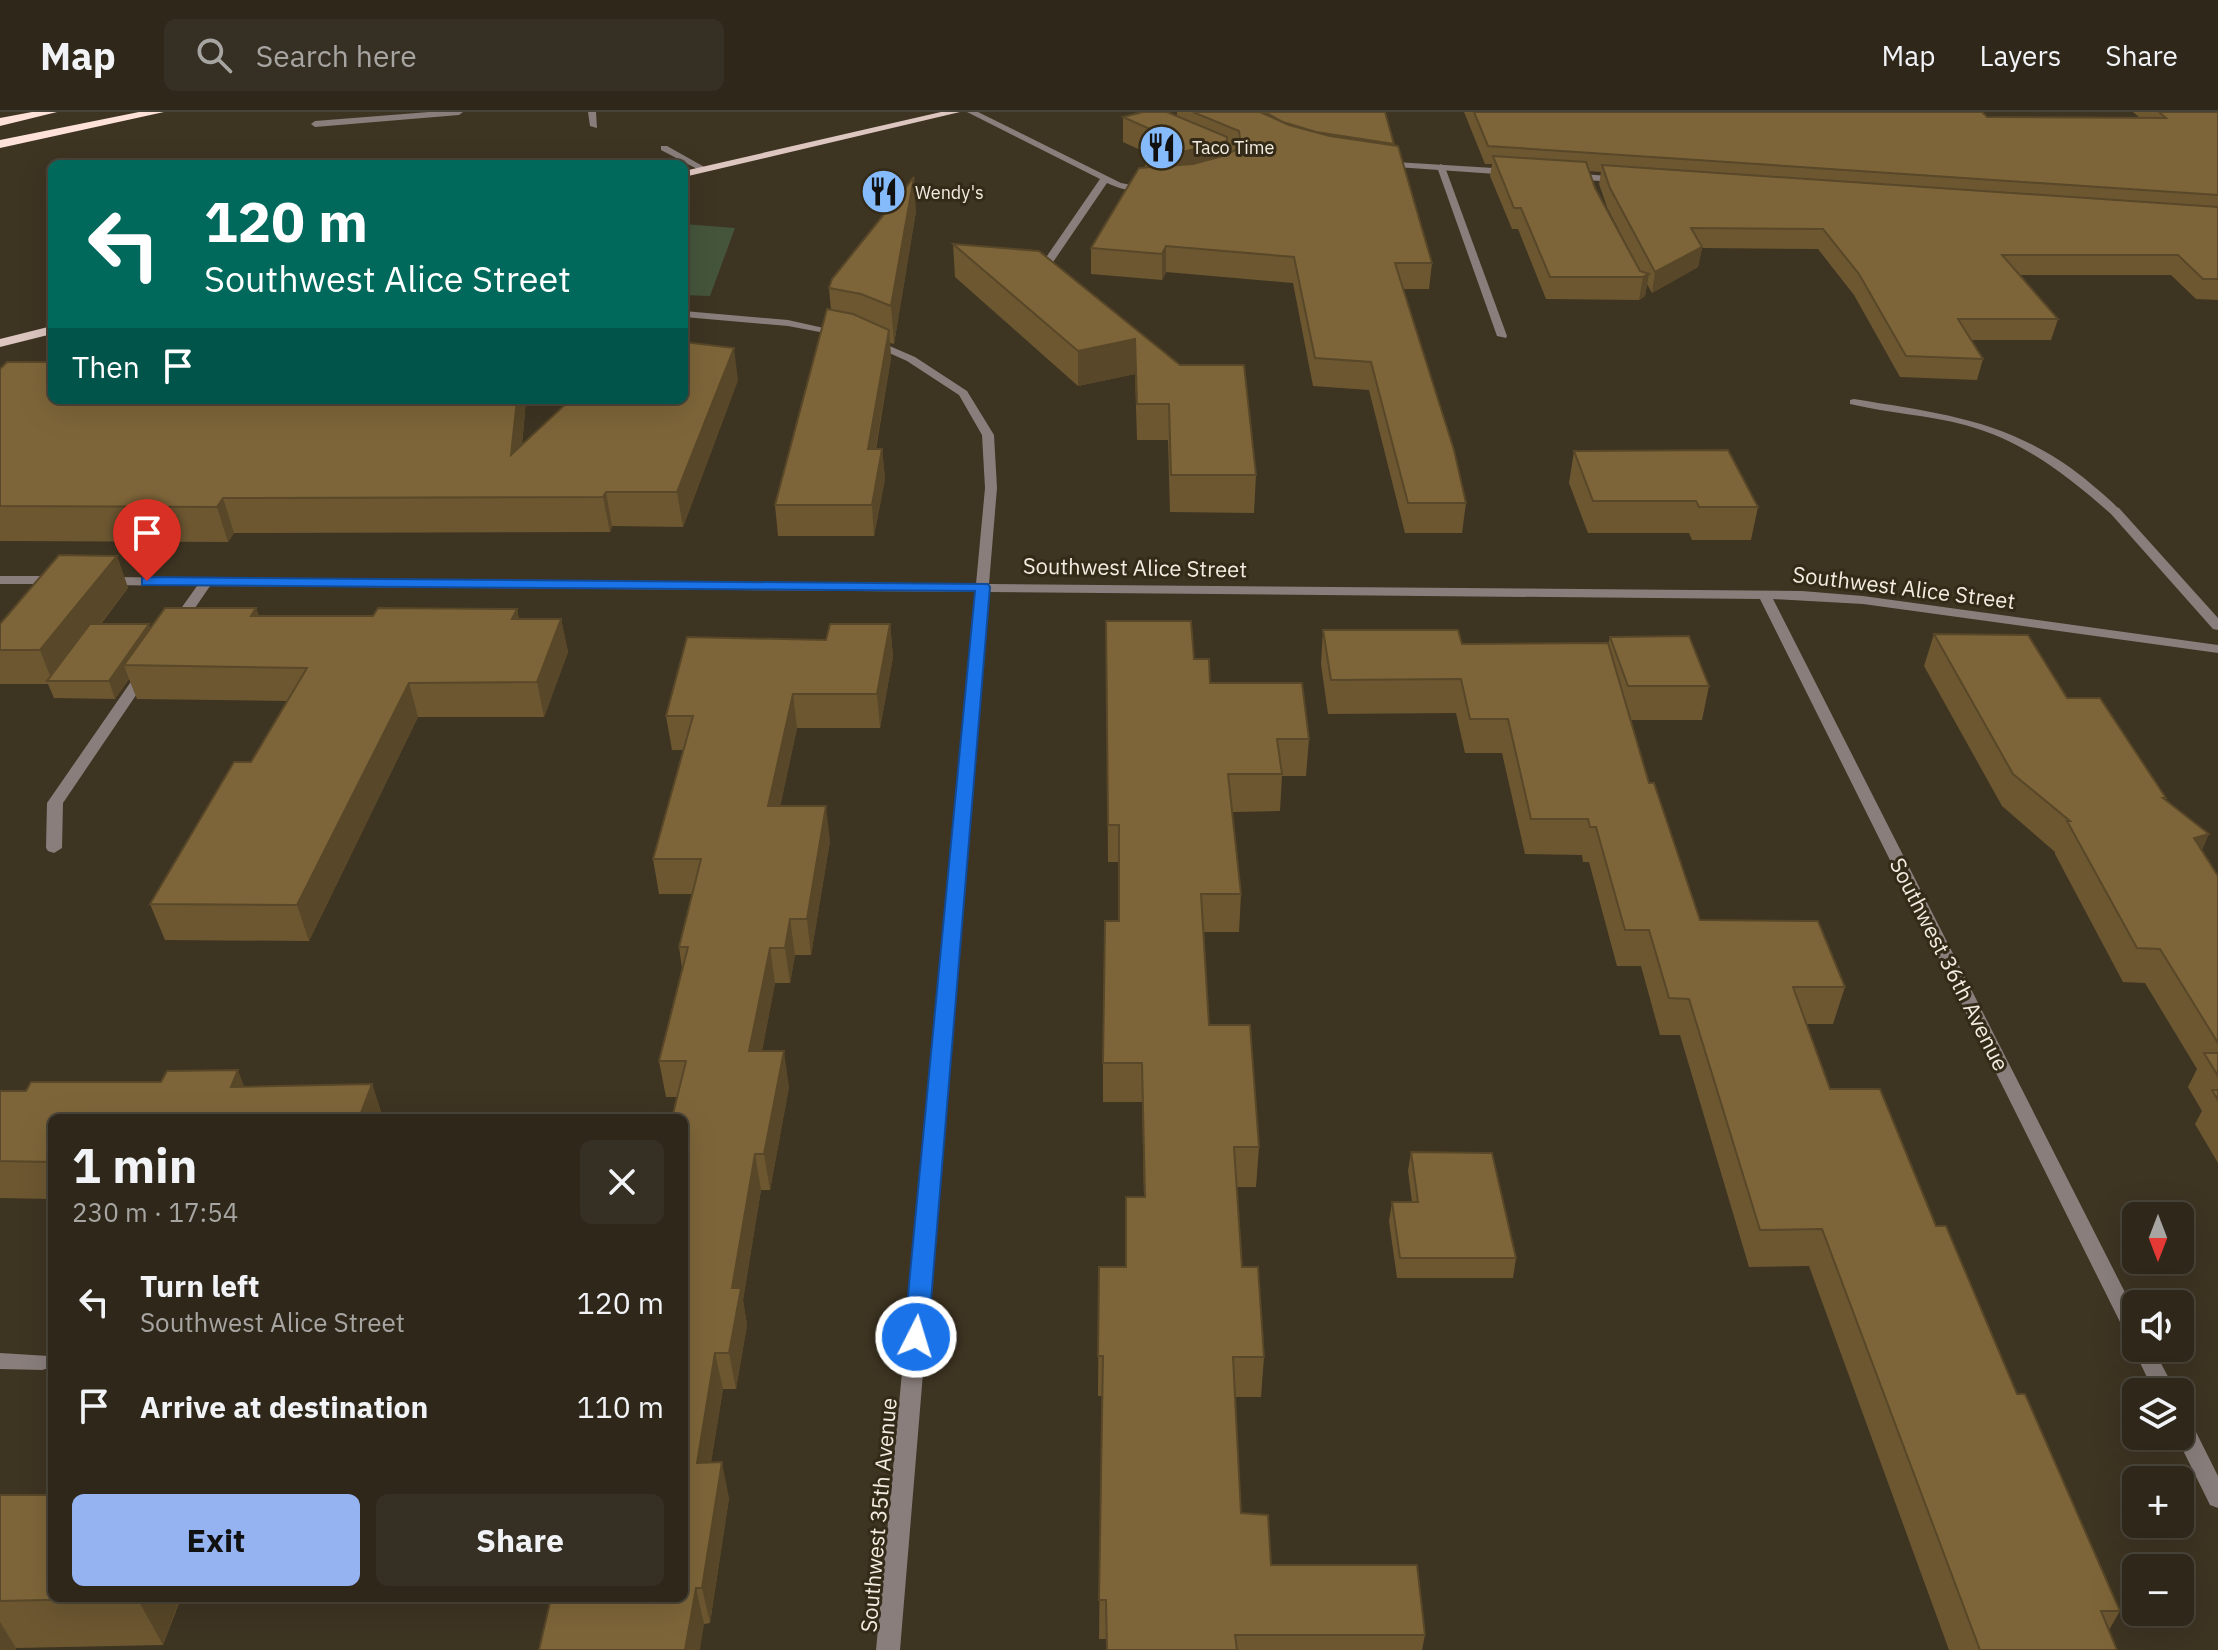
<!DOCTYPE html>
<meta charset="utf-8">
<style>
body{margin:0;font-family:"IBM Plex Sans",sans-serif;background:#362f23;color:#f1f3f6;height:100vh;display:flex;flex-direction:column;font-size:30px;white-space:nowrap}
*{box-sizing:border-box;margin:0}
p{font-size:26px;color:#a7a5a2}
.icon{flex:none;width:44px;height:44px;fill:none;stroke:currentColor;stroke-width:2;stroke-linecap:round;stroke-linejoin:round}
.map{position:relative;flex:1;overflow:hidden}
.details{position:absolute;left:48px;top:1002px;width:640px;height:488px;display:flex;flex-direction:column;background:#2e271a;border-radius:12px;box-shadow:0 8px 32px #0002,0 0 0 2px #494439}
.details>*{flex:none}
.guide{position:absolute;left:48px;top:48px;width:640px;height:244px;border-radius:12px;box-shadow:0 8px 32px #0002,0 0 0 2px #494439;background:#00695c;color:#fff;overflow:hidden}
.needle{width:52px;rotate:180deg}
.buttons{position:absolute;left:2122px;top:1090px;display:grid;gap:16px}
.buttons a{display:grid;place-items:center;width:72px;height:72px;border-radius:12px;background:#2e271a;box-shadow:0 8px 32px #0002,0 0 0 2px #494439;font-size:40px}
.pin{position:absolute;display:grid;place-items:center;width:68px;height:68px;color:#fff;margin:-82px -34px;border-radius:50% 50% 50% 0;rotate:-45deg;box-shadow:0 0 8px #0007}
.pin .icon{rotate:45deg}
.me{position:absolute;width:88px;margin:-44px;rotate:5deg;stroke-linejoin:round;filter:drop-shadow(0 0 6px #0008)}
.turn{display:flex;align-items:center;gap:28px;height:168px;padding:0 24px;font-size:36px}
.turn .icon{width:104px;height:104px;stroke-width:2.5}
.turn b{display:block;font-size:56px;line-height:68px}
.then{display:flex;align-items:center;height:76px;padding:0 24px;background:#0003;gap:16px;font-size:30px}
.round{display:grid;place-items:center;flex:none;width:84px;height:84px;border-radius:12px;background:#362f23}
.headline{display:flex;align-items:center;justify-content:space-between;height:136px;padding:0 24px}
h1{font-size:48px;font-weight:700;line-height:60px}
.action{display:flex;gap:16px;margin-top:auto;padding:16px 24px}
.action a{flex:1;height:92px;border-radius:12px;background:#95b2f1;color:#111;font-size:32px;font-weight:700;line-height:92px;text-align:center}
.action a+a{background:#362f23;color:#f1f3f6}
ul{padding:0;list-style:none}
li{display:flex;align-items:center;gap:24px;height:104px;padding:0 24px}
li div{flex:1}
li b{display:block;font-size:30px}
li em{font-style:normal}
header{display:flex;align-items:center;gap:48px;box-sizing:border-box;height:112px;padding:0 40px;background:#2e271a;border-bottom:2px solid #494439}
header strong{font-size:38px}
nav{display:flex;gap:44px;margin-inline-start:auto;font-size:28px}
.search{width:560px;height:72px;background:#362f23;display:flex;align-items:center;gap:20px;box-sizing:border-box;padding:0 28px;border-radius:12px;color:#a7a5a2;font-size:30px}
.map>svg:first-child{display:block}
.green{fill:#45553c}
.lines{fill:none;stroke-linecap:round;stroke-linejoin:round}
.service{fill:#897e7b;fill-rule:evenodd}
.minor{fill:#897e7b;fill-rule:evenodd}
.primary{fill:#ddc6bf;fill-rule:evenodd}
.motorway{fill:#fee2da;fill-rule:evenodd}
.wall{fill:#6c5731;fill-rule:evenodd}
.shaded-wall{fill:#584728}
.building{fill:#7e6539;stroke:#584728;stroke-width:2}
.route{fill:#1a73e8;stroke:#114b97;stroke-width:2}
.labels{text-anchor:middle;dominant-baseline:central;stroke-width:6;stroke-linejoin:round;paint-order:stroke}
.far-poi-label{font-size:18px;fill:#f3ece1;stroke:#342a18;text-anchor:start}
.street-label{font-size:22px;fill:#f3ece1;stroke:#342a18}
</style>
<header>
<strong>Map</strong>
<div class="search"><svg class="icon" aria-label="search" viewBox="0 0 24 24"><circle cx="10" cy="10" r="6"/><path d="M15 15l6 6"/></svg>Search here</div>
<nav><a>Map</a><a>Layers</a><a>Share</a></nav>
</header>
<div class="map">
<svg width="2218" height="1538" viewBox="0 0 2218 1538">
<rect width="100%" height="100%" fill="#3e3422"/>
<path class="green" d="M684 112 735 116 710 184 684 183Z"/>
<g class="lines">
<g class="service">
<path d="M588 0H596L597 16 590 14Z"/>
<path d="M967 0H978L1121 71 1152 77C1140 82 1119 77 1107 71L1047 159H1039L1038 157 1100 67Z"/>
<path d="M661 34H667L708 57 701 59 661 38Z"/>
<path d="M1441 52 1445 55 1507 224 1506 226 1497 224 1437 55Z"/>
<path d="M1854 287C1944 302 2010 308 2084 366 2097 377 2110 387 2121 399L2119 402H2111C2067 363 2022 328 1965 313 1927 303 1888 301 1850 292V288Z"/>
</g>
<g class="minor">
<path d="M429 0H463L459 3 315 15 311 12 315 9Z"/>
<path d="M1379 49 1510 57 1515 60 1510 63 1382 54 1378 51Z"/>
<path d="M1569 61 1622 65 1627 68 1622 71 1566 66 1564 64Z"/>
<path d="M684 199 788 208 846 221 841 224 788 214 684 205Z"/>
<path d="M871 226 915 245 967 279 994 323 997 376 989 472 1802 479 1863 484 2218 533V541L1863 492 1773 487 2136 1202V1236H2153L2176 1280H2154L2133 1236 2136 1230 2129 1228 2126 1222 1760 487 988 480 900 1538H876L975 480 210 474 182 515 177 516 170 512 197 474 106 473 99 469 106 465 976 472 985 376 982 323 959 283 907 249 867 231 866 229Z"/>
<path d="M2115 395 2119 396 2218 506V518L2213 517 2111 402V396Z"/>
<path d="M0 464H58L65 468 58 472H0Z"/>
<path d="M144 557 151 561 63 691 62 736 54 741 48 739 46 736 47 691 139 558Z"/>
<path d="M0 1241 49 1244 52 1251 49 1256 42 1258 0 1257Z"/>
<path d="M2180 1301 2188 1304 2218 1364V1396L2210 1393 2176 1324H2180Z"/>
</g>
<g class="primary">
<path d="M941 0H960L684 65V59Z"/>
<path d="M52 214V222L0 235V227Z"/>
</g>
<g class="motorway">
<path d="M32 0H57L0 14V6Z"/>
<path d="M139 0H164L0 36V28Z"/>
</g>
</g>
<g class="wall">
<path d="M1177 0H1265L1394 33 1432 151 1429 177H1403L1466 391 1462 421H1405L1369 278 1313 274 1293 171 1166 160 1162 168 1091 162V136L1145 56 1146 43 1147 41 1123 30V5L1177 4Z"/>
<path d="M1464 0H1982L1987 5 2140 6 2133 0H2218V188L2196 187 2171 163H2020L2058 207 2051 228H1971L1983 247 1977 268 1900 265 1854 183 1818 137 1702 136 1698 155 1652 181 1647 172 1645 184 1639 188 1546 187 1518 117H1512L1490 64 1492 52H1485ZM1589 59 1601 60 1599 72 1607 95 1640 159 1595 76Z"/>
<path d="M916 99 894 232 890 231 891 246 876 337H882L885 367 874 424H778L775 393 831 198 829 176Z"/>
<path d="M953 132 1039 139 1256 363 1254 401 1170 400 1168 328H1137L1135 262 1078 274 955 165Z"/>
<path d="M0 257 52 288H526L522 332 738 268 683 415 612 414 610 420 234 421 228 430 0 429Z"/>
<path d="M1574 339 1758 395 1751 428H1692L1689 421H1588L1569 371Z"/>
<path d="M117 444 128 476 101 512 151 516 256 496 259 504H373L517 497 519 507H561L568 540 544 605H418L309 829 165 828 150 792 251 650 287 589 137 587 129 567 115 587 54 586 48 572H0V512Z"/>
<path d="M1106 509 1194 547 1210 571 1309 627 1306 664H1282L1280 699 1232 700 1241 782 1239 820H1204L1209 913 1259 1035 1256 1075H1236L1242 1155 1264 1245 1261 1285H1235L1241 1401 1271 1453 1425 1523 1422 1538H1107L1106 1527H1099L1102 1284H1098L1099 1155H1126V1085H1144L1142 990H1103V951L1119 809V750H1108Z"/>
<path d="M890 512 893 545 880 616H797L780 694 830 729 811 843H795L790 871H775L762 939 789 975 770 1078H761L743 1188 747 1213 736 1277H723L711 1350 729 1386 710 1511 704 1512 684 1486 677 985H666L659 949 682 856 679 835 692 782H659L653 747 683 638H672L666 604 826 528Z"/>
<path d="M1323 518 1462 532 1608 533 1610 525 1709 574 1702 608H1630L1649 671 1700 808 1845 875 1833 912H1806L1830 977 1936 1114 2017 1282 2120 1499 2109 1518 2117 1538H1949L1809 1154 1749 1155 1680 923H1660L1641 854H1617L1589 750H1583L1582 743 1525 742 1502 641H1465L1456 601 1328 602 1321 552Z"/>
<path d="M1934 522 2067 586 2166 686V688L2202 739 2218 764V1051L2195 1012 2202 999 2188 975 2197 957 2145 871 2123 870 2055 742V740L2002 694 1924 554Z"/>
<path d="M372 972 383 1006H52V1087L0 1086V979Z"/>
<path d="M1411 1040 1516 1146 1513 1166H1397L1389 1109 1392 1090H1412L1408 1059Z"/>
<path d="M0 1383 52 1486H200H181L163 1533 16 1536 15 1538H0Z"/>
</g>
<g class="shaded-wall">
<path d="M1227 29 1226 55 1162 71V45Z"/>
<path d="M914 65 916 99 894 232 891 194Z"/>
<path d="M1166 134V160L1162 168V142Z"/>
<path d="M1702 135 1698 155 1652 181 1655 160Z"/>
<path d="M1649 162 1645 184 1639 188 1643 165Z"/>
<path d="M889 218 891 246 870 367 868 337Z"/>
<path d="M1135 227V262L1078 274V239Z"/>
<path d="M734 236 738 268 683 415 677 380Z"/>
<path d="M517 288H526L518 377 511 343Z"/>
<path d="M882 337 885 367 874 424 872 393Z"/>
<path d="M606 380 612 414 610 420 603 385Z"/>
<path d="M223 386 234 421 228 430 217 395Z"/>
<path d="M117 444 128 476 56 569H52L40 538Z"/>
<path d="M256 496 266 529 251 504Z"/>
<path d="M517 497 524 530 512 507Z"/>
<path d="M561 507 568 540 544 605 537 570Z"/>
<path d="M149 512 155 529 124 553 129 567 115 587 109 569Z"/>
<path d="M890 512 893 545 880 616 877 582Z"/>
<path d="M409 571 418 605 309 829 297 793Z"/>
<path d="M793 582 797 616 773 729 768 694Z"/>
<path d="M826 694 830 729 811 843 807 807Z"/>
<path d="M2209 722 2195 755 2194 726Z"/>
<path d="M790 807 795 843 790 871 785 836Z"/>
<path d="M770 836 775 871 755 975 749 939Z"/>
<path d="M784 939 789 975 770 1078 764 1042Z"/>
<path d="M238 958 252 995 231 975Z"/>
<path d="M372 972 383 1006H359Z"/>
<path d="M755 1042 761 1078 743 1188 747 1213 736 1277 729 1241 732 1176Z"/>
<path d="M715 1241 723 1277 705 1388 697 1351Z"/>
<path d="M722 1350 729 1386 710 1511 702 1476Z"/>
<path d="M696 1476 704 1512 700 1538H685Z"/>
<path d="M137 1486H180L163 1533Z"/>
<path d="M0 1510 16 1536 15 1538H0Z"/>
</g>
<g class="building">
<path d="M1143 0H1167L1227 25V29L1162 45 1146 43 1159 21 1123 5Z"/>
<path d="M1193 0H1260L1289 13 1330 24 1398 34 1432 151H1395L1454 338 1466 391H1408L1371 250 1315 246 1294 145 1166 134 1162 142 1091 136 1139 56 1193 52 1226 43 1241 35 1239 19Z"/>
<path d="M1265 0H1385L1394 32 1316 20 1283 10Z"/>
<path d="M1474 0H1982L1987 5 2166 6 2159 0H2218V83L1488 34Z"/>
<path d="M1493 44 1586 50 1595 76 1640 159 1649 162 1643 165H1550L1521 96H1514Z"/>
<path d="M1602 53 2218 95V167H2203L2178 143H2002L2058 207H1958L1983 247 1906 244 1859 162 1823 117 1691 116 1702 135 1655 160 1610 76Z"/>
<path d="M914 65 891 194 861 182 829 176 832 167Z"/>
<path d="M953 132 1039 139 1180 253H1244L1256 363H1171L1169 292H1137L1135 227 1078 239Z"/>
<path d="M827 197 853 202 889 218 868 337H882L872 393H775Z"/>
<path d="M684 230 734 236 677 380H606L603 385 223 386 217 395 0 394V257L7 250H52V288H517L511 343 570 288H684Z"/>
<path d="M1728 338 1758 395H1699L1696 389H1593L1574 339Z"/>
<path d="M59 443 117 444 40 538H0V512Z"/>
<path d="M165 496H256L251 504H373L378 496 517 497 512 507H561L537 570 409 571 297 793 150 792 234 650H251L307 556 124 553Z"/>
<path d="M1106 509H1191L1194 547H1209L1210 571H1302L1309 627H1277L1282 662H1228L1241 782H1201L1209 913H1250L1259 1035H1234L1242 1155H1258L1264 1245H1233L1241 1401 1268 1403 1271 1453H1417L1425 1523H1235L1237 1538H1107L1106 1488H1099L1103 1244H1098L1099 1155H1126V1085H1145L1142 951H1103L1105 809H1119V713H1108Z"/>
<path d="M90 512H149L109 569H47Z"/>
<path d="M830 512H890L877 582H793L768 694H826L807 807H790L785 836H770L749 939H784L764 1042H755L732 1176H741L729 1241H715L697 1351 722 1350 702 1476H696L685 1538H539L551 1486H684V1006H672L686 949H659L688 835H679L701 747H653L693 604H666L687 525 826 528Z"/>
<path d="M1323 518H1458L1462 532 1608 531 1649 671H1654L1700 808 1818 809 1845 875H1793L1830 977H1880L1936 1114H1946L2017 1282H2025L2120 1499H2101L2117 1538H1980L1822 1117 1760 1118 1689 887 1669 886 1649 818H1625L1596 715H1590L1588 707H1531L1508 607H1470L1461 567 1331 568Z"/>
<path d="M1934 522 2028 523 2067 586H2100L2166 686H2163L2209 722 2194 726 2218 764V931L2160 837 2137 836 2067 709H2070L2013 662Z"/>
<path d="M1689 524 1709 574H1628L1610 525Z"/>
<path d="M2204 941H2218V964Z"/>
<path d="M238 958 231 975 372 972 359 1006H52V1050L0 1049V979H26L31 970H161L167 959Z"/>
<path d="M2212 978H2218V988Z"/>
<path d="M1411 1040 1492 1041 1516 1146H1400L1392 1090H1418Z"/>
<path d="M0 1383H52V1486H137L0 1489Z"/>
</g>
<path class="route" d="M147 465 988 472 990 475 928 1225 924 1232 916 1235 908 1232 904 1225 975 479 142 473V466Z"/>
<defs>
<symbol id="restaurant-disc" viewBox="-11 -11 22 22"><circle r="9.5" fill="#85bbfb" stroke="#342a18"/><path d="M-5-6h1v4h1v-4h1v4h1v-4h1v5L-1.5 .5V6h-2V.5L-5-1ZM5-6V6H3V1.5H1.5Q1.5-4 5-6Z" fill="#111"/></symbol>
</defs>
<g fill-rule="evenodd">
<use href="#restaurant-disc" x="1136" y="10" width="51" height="51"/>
<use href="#restaurant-disc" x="858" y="54" width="51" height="51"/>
</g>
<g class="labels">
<g class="far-poi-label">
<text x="1192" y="35">Taco Time</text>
<text x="915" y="80">Wendy's</text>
</g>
<g class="street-label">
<text transform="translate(1135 455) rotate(1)">Southwest Alice Street</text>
<text transform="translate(1904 475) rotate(7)">Southwest Alice Street</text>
<text transform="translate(1950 852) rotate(63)">Southwest 36th Avenue</text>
<text transform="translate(878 1403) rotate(-85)">Southwest 35th Avenue</text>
</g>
</g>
</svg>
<div class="buttons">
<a><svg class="needle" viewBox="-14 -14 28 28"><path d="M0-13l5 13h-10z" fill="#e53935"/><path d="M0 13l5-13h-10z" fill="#a7a5a2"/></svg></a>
<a><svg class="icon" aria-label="sound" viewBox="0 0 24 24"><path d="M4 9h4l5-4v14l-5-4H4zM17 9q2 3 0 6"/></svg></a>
<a><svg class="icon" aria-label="layers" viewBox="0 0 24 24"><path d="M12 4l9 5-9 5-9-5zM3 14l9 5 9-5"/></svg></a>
<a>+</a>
<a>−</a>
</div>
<div class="pin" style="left:147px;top:469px;background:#d93025"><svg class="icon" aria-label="arrive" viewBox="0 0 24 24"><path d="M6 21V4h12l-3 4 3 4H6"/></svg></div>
<svg class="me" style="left:916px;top:1225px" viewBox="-20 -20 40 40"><circle r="17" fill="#1a73e8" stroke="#fff" stroke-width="3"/><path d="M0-11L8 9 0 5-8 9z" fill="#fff"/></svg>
<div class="guide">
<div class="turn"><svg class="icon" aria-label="left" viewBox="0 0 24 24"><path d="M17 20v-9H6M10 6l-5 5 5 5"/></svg><div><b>120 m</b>Southwest Alice Street</div></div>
<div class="then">Then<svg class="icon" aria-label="arrive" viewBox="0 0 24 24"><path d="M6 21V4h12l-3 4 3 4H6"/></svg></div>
</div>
<section class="details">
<div class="headline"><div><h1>1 min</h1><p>230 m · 17:54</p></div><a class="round"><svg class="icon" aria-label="close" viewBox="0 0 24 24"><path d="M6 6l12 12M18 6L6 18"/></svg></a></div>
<ul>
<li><svg class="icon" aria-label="left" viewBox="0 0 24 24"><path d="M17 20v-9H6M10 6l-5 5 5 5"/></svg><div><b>Turn left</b><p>Southwest Alice Street</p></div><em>120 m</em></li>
<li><svg class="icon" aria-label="arrive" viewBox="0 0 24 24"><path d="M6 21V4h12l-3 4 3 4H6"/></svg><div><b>Arrive at destination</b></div><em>110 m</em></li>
</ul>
<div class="action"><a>Exit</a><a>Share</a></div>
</section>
</div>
